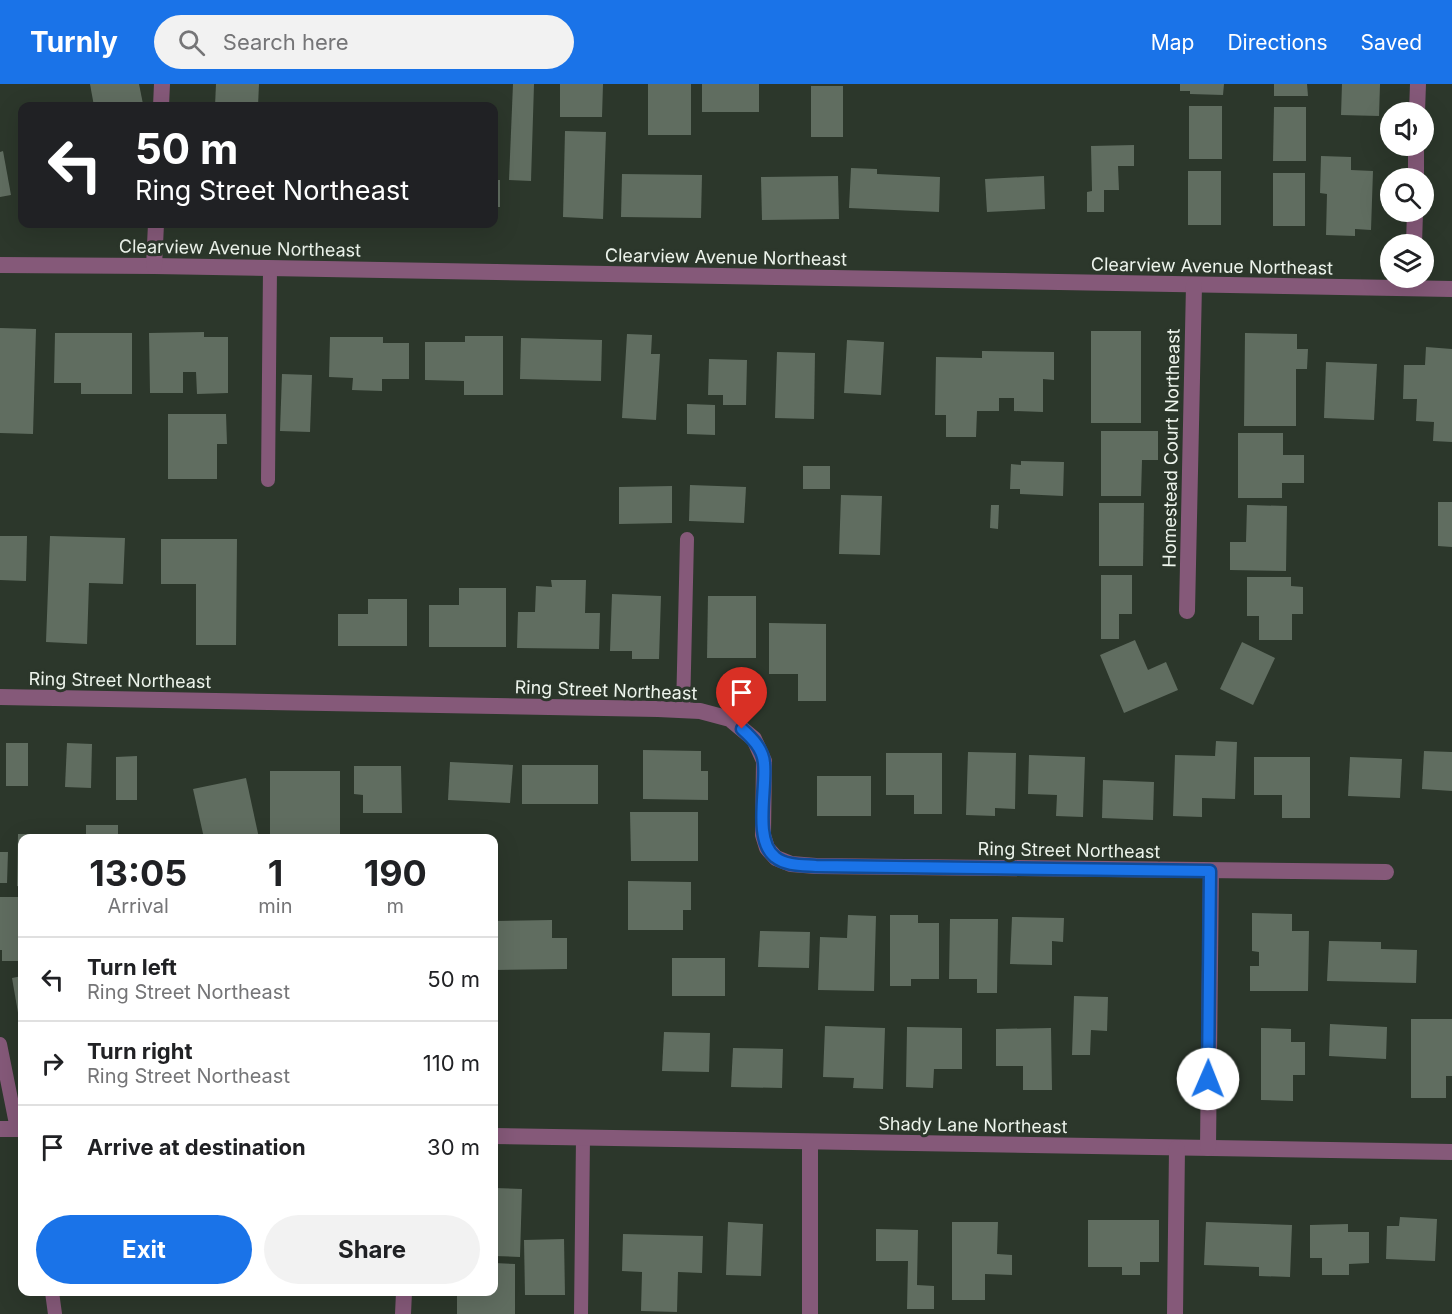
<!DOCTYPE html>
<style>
body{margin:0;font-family:Inter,sans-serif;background:#f2f2f2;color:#202124;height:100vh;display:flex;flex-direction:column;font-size:22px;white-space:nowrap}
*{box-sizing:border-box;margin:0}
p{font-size:20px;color:#757577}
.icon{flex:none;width:33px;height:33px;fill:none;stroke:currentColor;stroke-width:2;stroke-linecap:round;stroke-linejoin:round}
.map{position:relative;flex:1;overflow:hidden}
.panel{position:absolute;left:18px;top:750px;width:480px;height:462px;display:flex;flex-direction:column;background:#fff;border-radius:12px;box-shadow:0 6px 24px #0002}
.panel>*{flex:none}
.top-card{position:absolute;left:18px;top:18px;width:480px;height:126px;border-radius:12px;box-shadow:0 6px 24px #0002;background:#202124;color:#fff;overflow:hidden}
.controls{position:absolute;left:1380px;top:18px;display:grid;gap:12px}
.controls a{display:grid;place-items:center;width:54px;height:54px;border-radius:50%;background:#fff;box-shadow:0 6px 24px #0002;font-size:30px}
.pin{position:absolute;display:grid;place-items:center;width:51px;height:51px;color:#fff;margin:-62px -26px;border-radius:50% 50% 50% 0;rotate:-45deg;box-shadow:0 0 6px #0007}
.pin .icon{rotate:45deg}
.me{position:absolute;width:66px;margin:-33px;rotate:1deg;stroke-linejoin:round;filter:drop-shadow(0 0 4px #0008)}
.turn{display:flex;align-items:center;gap:21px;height:126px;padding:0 18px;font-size:27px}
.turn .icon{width:78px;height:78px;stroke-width:2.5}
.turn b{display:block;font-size:42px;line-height:51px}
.eta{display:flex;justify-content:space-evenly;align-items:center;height:102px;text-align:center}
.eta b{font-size:36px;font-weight:700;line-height:42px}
.cta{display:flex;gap:12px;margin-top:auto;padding:12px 18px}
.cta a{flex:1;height:69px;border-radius:36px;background:#1a73e8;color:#fff;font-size:24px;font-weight:700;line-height:69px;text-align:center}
.cta a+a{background:#f2f2f2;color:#202124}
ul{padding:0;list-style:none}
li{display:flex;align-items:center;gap:18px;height:84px;padding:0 18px;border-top:2px solid #e0e0e0}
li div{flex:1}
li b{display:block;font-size:22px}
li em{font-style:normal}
header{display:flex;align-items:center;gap:36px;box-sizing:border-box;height:84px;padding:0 30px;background:#1a73e8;color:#fff}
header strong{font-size:28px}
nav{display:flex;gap:33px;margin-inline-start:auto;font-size:21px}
.search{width:420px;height:54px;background:#f2f2f2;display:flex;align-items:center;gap:15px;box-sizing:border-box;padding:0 21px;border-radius:33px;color:#757577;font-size:22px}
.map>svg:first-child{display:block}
.building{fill:#606d60}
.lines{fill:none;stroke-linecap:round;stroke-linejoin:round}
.service{stroke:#855979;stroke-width:14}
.minor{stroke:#855979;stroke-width:16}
.route-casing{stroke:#114b97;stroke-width:15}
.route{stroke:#1a73e8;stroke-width:10}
.labels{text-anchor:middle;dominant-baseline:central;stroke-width:6;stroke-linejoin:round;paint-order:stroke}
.street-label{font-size:18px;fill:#edf4ec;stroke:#2c372b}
</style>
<header>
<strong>Turnly</strong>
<div class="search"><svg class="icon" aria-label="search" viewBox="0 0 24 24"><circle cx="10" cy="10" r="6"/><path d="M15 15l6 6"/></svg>Search here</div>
<nav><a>Map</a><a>Directions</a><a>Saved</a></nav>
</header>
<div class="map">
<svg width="1452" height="1230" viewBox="0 0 1452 1230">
<rect width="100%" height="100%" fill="#2c372b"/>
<g class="building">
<path d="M90 0H139L143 20 129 22H94Z"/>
<path d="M216 0H259L258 22H215Z"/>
<path d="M513 0H534L531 97 509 96Z"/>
<path d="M560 0H603L602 33H560Z"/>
<rect x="648" y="0" width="43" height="51"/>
<rect x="702" y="0" width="57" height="28"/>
<path d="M1180 0H1224L1223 11 1190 10V7H1180Z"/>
<path d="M1274 0H1307L1308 12H1274Z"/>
<path d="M1342 0H1380L1379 32 1341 31Z"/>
<rect x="811" y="2" width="32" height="51"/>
<rect x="1189" y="22" width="33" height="53"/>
<path d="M1274 23H1306V77H1273Z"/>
<path d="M565 47 606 48 603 135 563 133Z"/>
<path d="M1134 61V82H1118L1119 106H1104V128H1087V108L1092 107 1091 62Z"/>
<path d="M3 67 11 111 0 113V68Z"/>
<path d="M1321 72 1351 73V86L1373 87 1371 146 1355 145V152L1326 151 1327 110 1320 109Z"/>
<path d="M851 84 877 85V90L940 93 939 128 849 124Z"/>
<rect x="1188" y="87" width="33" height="54"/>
<rect x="1273" y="89" width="32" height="53"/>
<path d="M622 90 702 91 701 134 621 133Z"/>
<path d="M838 92 839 135 762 136 761 93Z"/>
<path d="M1044 92 1045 125 987 128 985 95Z"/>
<rect x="494" y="96" width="6" height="27"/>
<path d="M0 244 36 245 33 350 0 349Z"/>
<rect x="1091" y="247" width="50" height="92"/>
<path d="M204 248V253H228V309L197 310 196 288H183V309H150L149 249Z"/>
<path d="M55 249H132V310H81V299H54Z"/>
<path d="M1245 249 1297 250V265H1308L1307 285H1296V342H1244Z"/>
<path d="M627 250 652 251 651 270H660L656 336 622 334Z"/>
<path d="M465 252H503V311H464V297L425 296V258H465Z"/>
<path d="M330 253H383V259H409V295H382V307L352 306 353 294 329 293Z"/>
<path d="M521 254 602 256 601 297 520 295Z"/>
<path d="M847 256 884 258 881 311 844 309Z"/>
<path d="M1426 263 1452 265V358L1433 357 1434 338 1416 337 1417 315H1403L1404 281H1425Z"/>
<path d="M982 267 1054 268V296L1043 295V328L1014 327V314H999V327H977L976 353H946V331H935L936 273 982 274Z"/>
<path d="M777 268 815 269 814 335 775 334Z"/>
<path d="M709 275 747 276 746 321H723V311H708Z"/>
<path d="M1326 278 1377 280 1374 336 1324 334Z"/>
<path d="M282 290 312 291 310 348 280 347Z"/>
<path d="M687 320 715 321V351L687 350Z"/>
<path d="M168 330H226L227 360H217V395H168Z"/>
<path d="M1101 347H1158V376H1142L1141 412H1101Z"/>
<path d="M1238 349H1283V371H1304V399H1282V414H1238Z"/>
<path d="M1021 377 1064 378 1063 412 1020 410V405H1010L1011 380 1021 381Z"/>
<rect x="803" y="382" width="27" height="23"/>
<path d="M690 401 746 403 744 439 689 437Z"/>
<path d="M672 402V439L619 440V403Z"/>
<path d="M841 411 882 412 880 471 839 470Z"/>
<path d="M1438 418H1452V463L1438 462Z"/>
<path d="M1099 419H1144L1143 482H1099Z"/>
<path d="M991 421H999L998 445 990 444Z"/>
<path d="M1247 421 1287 422 1286 487 1230 486V458H1246Z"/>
<path d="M0 452H27L26 497 0 496Z"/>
<path d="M50 452 125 454 123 500 89 499 87 560 46 558Z"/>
<path d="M161 455H237L236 561H196V500H161Z"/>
<path d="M1101 491H1132V530H1119V555H1101Z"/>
<path d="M1247 493H1291V502L1303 503V530H1292V556H1259V532H1247Z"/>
<path d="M551 496H586L585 529H600L599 565 517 564 518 528H535L536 502 552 503Z"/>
<path d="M459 504H506V563H429V521H459Z"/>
<path d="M612 510 661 512 659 575H632V567H610Z"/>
<path d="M708 512H756V574H707Z"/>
<path d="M368 515H407V562H338V530H368Z"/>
<path d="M769 539 826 540V617H798V590H769Z"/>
<path d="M1135 556 1148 586 1166 578 1178 606 1124 629 1100 571Z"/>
<path d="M1242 558 1275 574 1253 621 1220 605Z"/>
<path d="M1216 657 1237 658 1235 715 1202 714V733L1173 732 1175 671 1215 672Z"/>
<rect x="6" y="659" width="22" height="43"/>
<path d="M67 659 92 660 91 704 65 703Z"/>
<path d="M643 666 701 667V687H708V716L643 715Z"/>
<path d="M1424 667 1452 668V707L1422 705Z"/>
<path d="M968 668 1016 669 1015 725 995 724V732L966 731Z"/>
<path d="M886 669H942V730H914V711H886Z"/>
<path d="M1029 671 1085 673 1083 733 1056 732 1057 711 1028 710Z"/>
<path d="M137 672V716H116V673Z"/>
<path d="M1254 673H1310V734H1282V711H1254Z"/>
<path d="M1350 673 1402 675 1400 714 1348 712Z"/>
<path d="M450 678 513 681 510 719 448 716Z"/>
<rect x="522" y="681" width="76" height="39"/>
<path d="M354 682H401L402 729H363V711L354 710Z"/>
<rect x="270" y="687" width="70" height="63"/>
<rect x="817" y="692" width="54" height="40"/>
<path d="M246 694 259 754H204L193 705Z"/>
<path d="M1103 696 1154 698 1153 736 1102 734Z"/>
<path d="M630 728H698V777H631Z"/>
<path d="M86 741H118V754H22V803L17 802 18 750 86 751Z"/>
<path d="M0 768H8L7 799H0Z"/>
<path d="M628 797 691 798V826H683V846H628Z"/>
<path d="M0 813H22V877H2V866H0Z"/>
<path d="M1252 829 1292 830V847H1309L1308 907H1250V882H1259V868L1252 867Z"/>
<path d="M848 831 876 832 874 907 818 906 820 853 847 854Z"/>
<path d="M890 831H918V839H939V895H911V902H890Z"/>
<path d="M1012 833 1064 834 1063 858 1052 857V881L1010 880Z"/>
<path d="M950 835H998L997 909H977V895H949Z"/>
<path d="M552 836V854H567V885L494 886V837Z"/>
<path d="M760 847 810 848 809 884 758 883Z"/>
<path d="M1329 857 1381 858V865L1417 866 1416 899 1327 897Z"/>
<rect x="672" y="874" width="53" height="38"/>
<path d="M22 892V945L21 946 12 894Z"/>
<path d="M1074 912 1108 913 1107 947 1091 946 1090 971H1072Z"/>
<path d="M1411 935H1452V992H1446V1014H1411Z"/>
<path d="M1330 940 1387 943 1386 975 1329 972Z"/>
<path d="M825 942 885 944 883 1005 853 1004 854 994 823 993Z"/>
<path d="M907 943 962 944V985H934L933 1004 906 1003Z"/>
<path d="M1051 944 1052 1006H1023V982H996V945Z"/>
<path d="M1261 944 1291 945V958H1305V991H1293V1017L1261 1016Z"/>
<path d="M664 948 710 949 709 988 662 987Z"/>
<path d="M733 964 783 965 782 1004 731 1003Z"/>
<path d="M494 1104 522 1105 520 1173 494 1172Z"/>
<path d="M1400 1133 1437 1135 1435 1177 1386 1175 1387 1142H1399Z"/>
<path d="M1088 1136H1159V1178H1140V1191H1122V1183H1088Z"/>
<path d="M728 1138 763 1140 761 1192 726 1191Z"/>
<path d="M952 1138H998L997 1170 1012 1171V1191L985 1190V1216H952Z"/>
<path d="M1206 1138 1292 1141 1290 1193 1259 1192V1183L1204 1181Z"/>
<path d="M1348 1140V1148H1369V1179L1349 1180V1191H1322V1174H1310V1141Z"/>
<path d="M876 1145 918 1146 917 1201 934 1202V1225H907L908 1177H876Z"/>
<path d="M623 1150 703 1152 702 1189 678 1188 677 1228 641 1227 642 1188 622 1187Z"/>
<path d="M564 1155 565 1211H525L524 1156Z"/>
<path d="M494 1179 515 1180V1230H457V1208H494Z"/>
</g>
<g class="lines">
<g class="service">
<path d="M268 396 270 184"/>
<path d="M683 627 687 455"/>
<path d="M0 960 17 1045"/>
<path d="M52 1208 55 1230"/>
<path d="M581 1230 583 1053"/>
</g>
<g class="minor">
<path d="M161 22 162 0"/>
<path d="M1417 28 1418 0"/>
<path d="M1416 94V62"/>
<path d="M1414 160 1415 128"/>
<path d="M0 181 154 182 1452 205"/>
<path d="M154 182 156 140"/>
<path d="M1187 527 1194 201"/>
<path d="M0 613 658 625 700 627 730 635 754 655 764 677 763 751 767 764 776 774 791 780 816 782 1386 788"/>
<path d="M0 1045H22"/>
<path d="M494 1052 1452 1068"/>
<path d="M1208 1064 1211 787"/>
<path d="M403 1230 404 1208"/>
<path d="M810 1230V1058"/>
<path d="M1175 1230 1177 1064"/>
</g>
</g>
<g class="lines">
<defs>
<path id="route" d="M742 645C752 654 763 665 764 679 767 704 753 756 775 773 786 782 803 781 816 782L1210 787 1208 995"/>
</defs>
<use href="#route" class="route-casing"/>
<use href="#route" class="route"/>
</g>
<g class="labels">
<g class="street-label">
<text transform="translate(240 164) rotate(1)">Clearview Avenue Northeast</text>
<text transform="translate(726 173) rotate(1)">Clearview Avenue Northeast</text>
<text transform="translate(1212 182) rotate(1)">Clearview Avenue Northeast</text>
<text transform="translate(1171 364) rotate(-89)">Homestead Court Northeast</text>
<text transform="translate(120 596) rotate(1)">Ring Street Northeast</text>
<text transform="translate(606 606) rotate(2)">Ring Street Northeast</text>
<text transform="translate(1069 766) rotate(1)">Ring Street Northeast</text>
<text transform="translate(973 1041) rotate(1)">Shady Lane Northeast</text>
</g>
</g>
</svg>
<div class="controls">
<a><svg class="icon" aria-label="sound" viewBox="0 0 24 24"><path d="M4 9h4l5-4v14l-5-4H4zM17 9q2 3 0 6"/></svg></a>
<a><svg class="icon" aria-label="search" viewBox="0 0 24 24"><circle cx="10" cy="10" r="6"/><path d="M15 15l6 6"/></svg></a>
<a><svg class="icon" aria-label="layers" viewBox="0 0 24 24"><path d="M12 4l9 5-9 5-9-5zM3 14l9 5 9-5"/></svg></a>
</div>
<div class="pin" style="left:742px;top:645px;background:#d93025"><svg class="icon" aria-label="arrive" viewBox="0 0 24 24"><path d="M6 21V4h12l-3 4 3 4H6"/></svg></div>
<svg class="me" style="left:1208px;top:995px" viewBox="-20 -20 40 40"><circle r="19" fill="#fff"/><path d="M0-13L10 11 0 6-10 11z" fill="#1a73e8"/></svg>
<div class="top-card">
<div class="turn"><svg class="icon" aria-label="left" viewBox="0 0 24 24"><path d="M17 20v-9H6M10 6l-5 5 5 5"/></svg><div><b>50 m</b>Ring Street Northeast</div></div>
</div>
<section class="panel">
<div class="eta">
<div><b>13:05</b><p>Arrival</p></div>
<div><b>1</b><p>min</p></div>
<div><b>190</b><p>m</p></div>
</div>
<ul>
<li><svg class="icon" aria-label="left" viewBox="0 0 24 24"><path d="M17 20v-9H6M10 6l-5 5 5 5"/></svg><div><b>Turn left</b><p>Ring Street Northeast</p></div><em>50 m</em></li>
<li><svg class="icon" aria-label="right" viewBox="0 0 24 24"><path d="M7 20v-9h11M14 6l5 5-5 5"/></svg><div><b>Turn right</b><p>Ring Street Northeast</p></div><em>110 m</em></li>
<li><svg class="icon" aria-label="arrive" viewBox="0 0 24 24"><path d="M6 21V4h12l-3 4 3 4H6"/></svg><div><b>Arrive at destination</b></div><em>30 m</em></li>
</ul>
<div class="cta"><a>Exit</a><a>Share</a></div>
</section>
</div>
